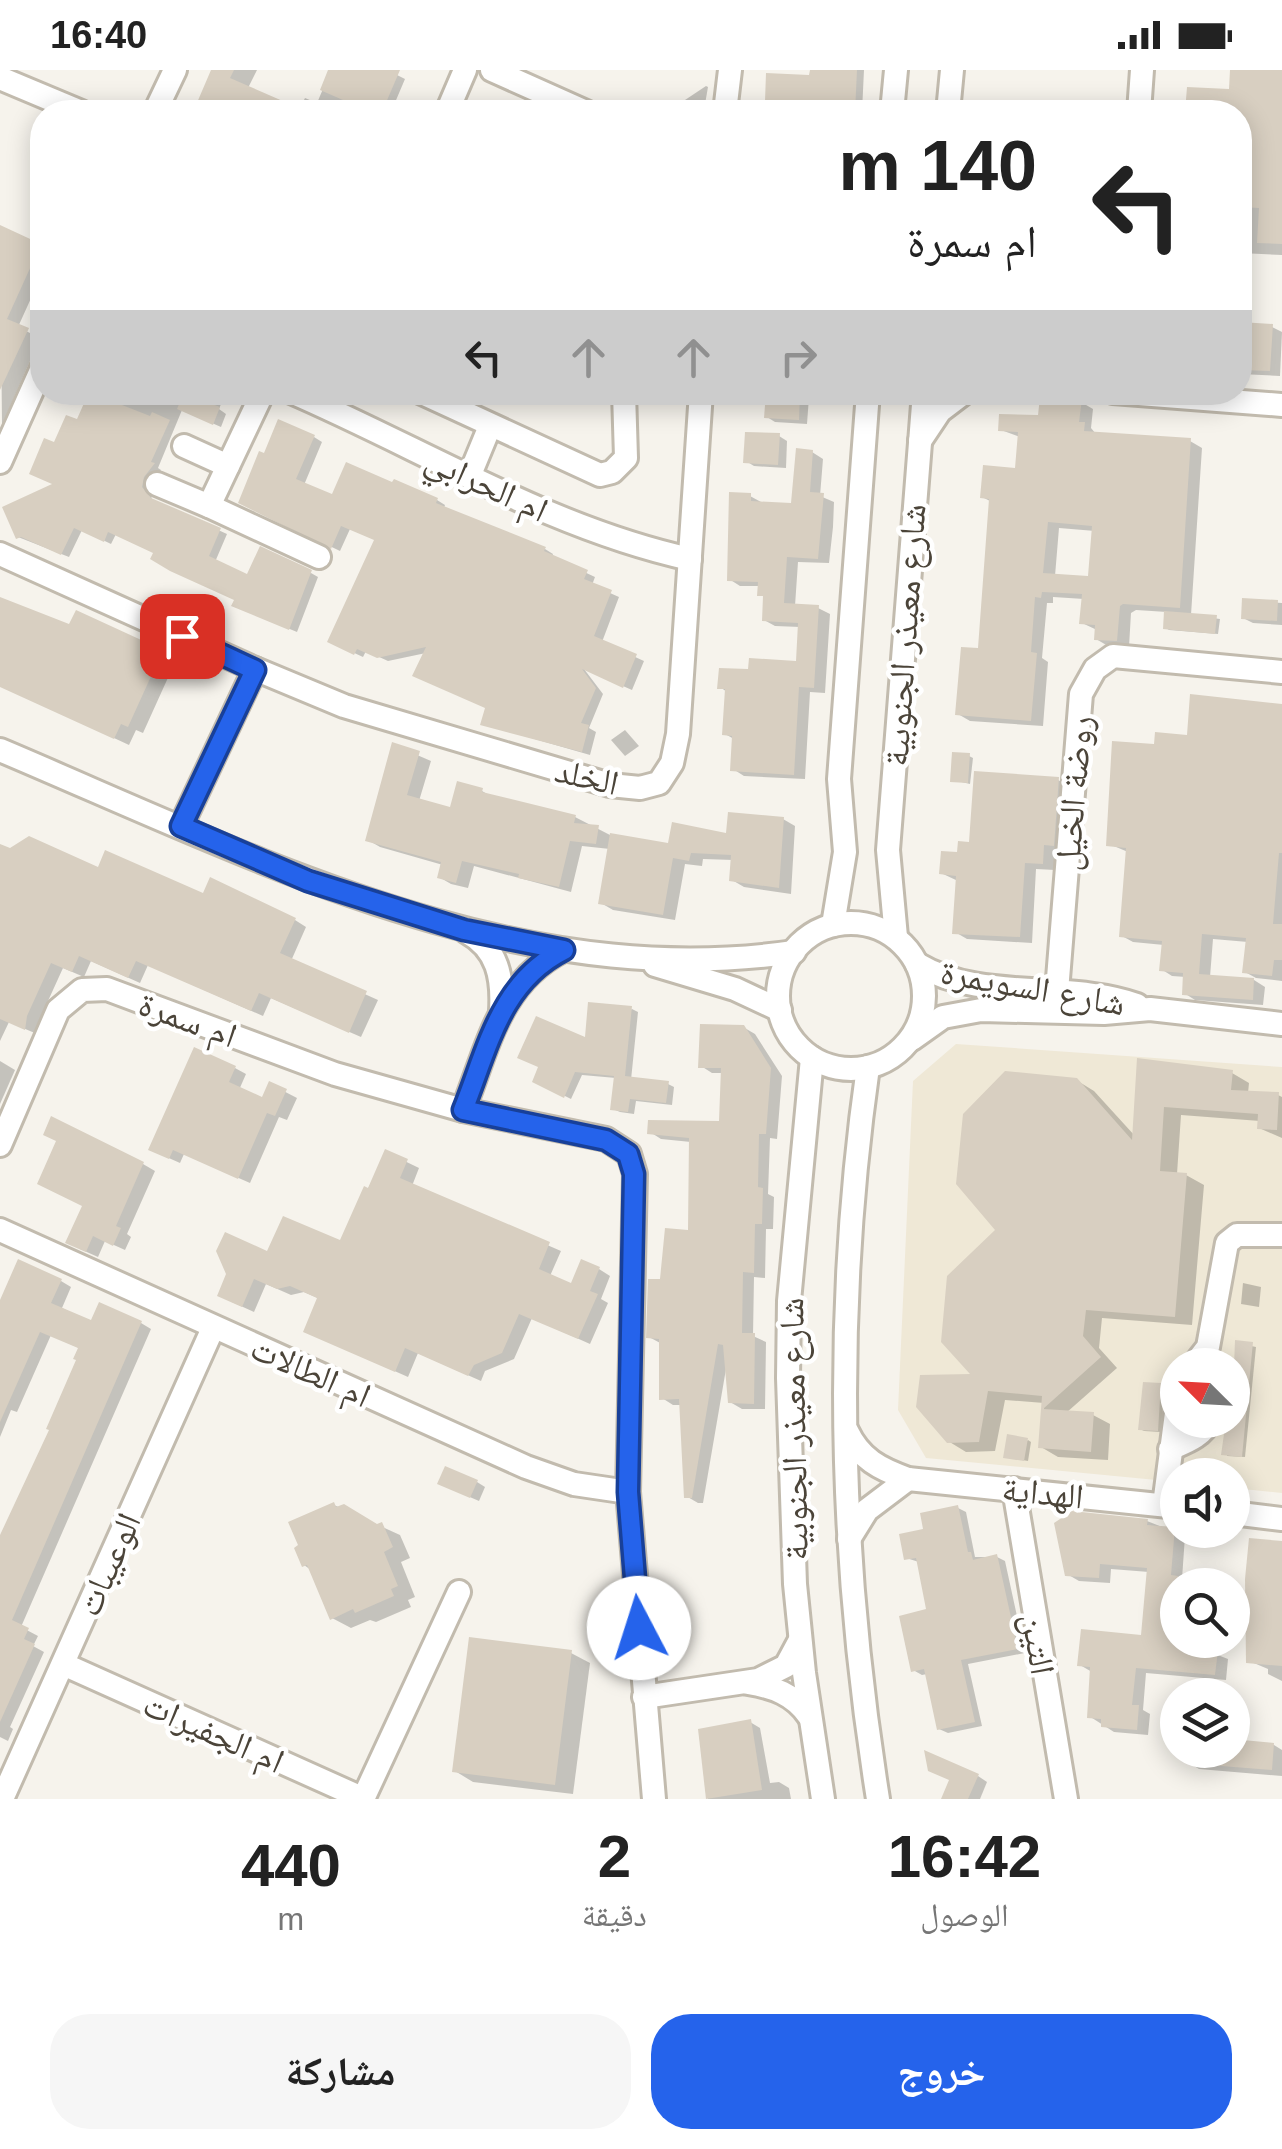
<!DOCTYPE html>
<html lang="ar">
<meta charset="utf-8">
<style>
body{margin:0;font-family:Arial,"Noto Naskh Arabic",sans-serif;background:#f6f6f6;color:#222;direction:rtl;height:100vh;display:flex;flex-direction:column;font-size:38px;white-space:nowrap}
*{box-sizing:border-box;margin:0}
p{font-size:32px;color:#767676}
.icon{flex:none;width:55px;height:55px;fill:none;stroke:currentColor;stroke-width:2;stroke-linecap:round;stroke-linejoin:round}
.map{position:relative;height:1729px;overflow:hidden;direction:ltr}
.details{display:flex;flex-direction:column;background:#fff;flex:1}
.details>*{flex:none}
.hud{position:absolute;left:30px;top:30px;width:1222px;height:305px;border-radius:40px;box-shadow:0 5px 25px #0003;direction:rtl;background:#fff;color:#222;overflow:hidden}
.needle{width:65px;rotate:294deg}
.fabs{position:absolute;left:1160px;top:1278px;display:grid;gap:20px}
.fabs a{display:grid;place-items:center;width:90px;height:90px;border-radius:50%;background:#fff;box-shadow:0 5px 25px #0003;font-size:50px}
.pin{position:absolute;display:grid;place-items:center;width:85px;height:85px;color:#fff;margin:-42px;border-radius:20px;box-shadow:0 5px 15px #0006}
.me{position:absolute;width:110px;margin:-55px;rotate:355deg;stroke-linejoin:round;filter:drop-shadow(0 0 8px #0008)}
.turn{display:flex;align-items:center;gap:35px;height:210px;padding:0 50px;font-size:45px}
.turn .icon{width:130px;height:130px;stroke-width:2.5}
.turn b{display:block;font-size:70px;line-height:85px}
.lanes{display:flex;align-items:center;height:95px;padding:0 50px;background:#0003;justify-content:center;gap:50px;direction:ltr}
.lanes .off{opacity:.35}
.eta{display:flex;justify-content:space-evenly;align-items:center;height:170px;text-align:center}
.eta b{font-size:60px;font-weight:700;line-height:70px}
.cta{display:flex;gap:20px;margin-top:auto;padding:20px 50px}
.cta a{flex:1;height:115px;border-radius:40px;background:#2563eb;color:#fff;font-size:40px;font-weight:700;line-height:115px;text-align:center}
.cta a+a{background:#f6f6f6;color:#222}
.status{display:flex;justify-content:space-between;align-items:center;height:70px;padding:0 50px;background:#fff;direction:ltr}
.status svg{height:28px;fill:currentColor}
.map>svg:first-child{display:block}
.education{fill:#efe8d6;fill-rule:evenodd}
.shadow{fill:#0003;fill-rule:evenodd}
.building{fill:#d8cfc1;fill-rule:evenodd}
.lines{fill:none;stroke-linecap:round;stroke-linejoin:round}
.minor-casing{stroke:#c2bbae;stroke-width:28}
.minor{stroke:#fff;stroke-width:22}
.route-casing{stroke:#184099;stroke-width:25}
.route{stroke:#2563eb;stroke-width:18}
.labels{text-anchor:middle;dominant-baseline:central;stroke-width:9;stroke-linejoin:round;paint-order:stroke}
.street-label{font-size:35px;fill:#4b4439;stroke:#fff}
</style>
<div class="status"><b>16:40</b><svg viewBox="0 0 49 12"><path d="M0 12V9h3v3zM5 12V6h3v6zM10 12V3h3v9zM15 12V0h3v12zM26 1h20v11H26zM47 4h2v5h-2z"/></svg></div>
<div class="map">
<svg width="1282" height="1729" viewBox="0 0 1282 1729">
<rect width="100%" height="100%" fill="#f6f3ec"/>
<path class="education" d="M956 974 1282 997V1423L1233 1418 1232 1405H1178L1177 1412 926 1388 898 1340 913 1011ZM1178 1295H1232V1350H1178Z"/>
<g class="shadow">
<path d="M214 0H257L248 18 300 38 305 28 317 33 331 0H387L405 9 391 42H196Z"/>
<path d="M812 0H864L862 42H787V35L767 30 812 8Z"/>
<path d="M1233 0H1282V185L1240 183V42H1188L1189 20 1231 22Z"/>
<path d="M706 16 708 17 704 40 667 42Z"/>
<path d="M38 56 42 58V83L30 76Z"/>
<path d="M0 158 42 178V204L18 257 40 268 2 355Z"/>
<path d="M1240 255 1272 257 1282 262 1280 306 1240 304Z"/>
<path d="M92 322H226L219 339 226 344 221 357 182 340 158 398 161 400 159 404 149 413 152 430 227 464 215 492 249 507 311 503 318 507 297 562 241 539 237 529 156 482 116 464 111 474 82 460 69 487 18 467 57 414 55 376 78 353Z"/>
<path d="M526 322H562L559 333Z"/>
<path d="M768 322H800L809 327 807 354 775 352 767 347Z"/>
<path d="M1081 332 1093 339 1091 358 1096 364 1190 371 1202 378 1191 545 1220 549 1218 564 1169 560 1166 558 1167 542 1136 540 1131 543 1129 577 1108 576 1096 569 1097 560 1082 553 1084 529 1053 527V533H1047L1042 588 1048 592 1043 656 970 651 958 644 980 581 992 432 982 427 1017 401 1020 367 1001 360ZM1059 458 1095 461 1091 508 1055 506Z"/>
<path d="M779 366 787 371 786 398 754 396 746 391Z"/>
<path d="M314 367 322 372 304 415 333 428 437 430 445 435 444 438 545 479 553 484 552 487 595 507 592 515 619 527 602 572 644 591 632 620 584 599 603 624 589 658 596 662 590 685 483 654 488 638 426 583 388 591 366 581 363 587 339 576 376 470 350 459 340 481 249 437 265 386Z"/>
<path d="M812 382 823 389 820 426 834 432 833 457 829 493 798 492 795 536 818 538 830 544 825 623 810 622 805 709 744 706 733 699 734 669 725 664 727 622 720 617 750 602 798 593 800 557 775 556 764 550 766 528 759 524 760 516H740L729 509 750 426 761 432 794 436Z"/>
<path d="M0 529 71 558 77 544 176 590 143 663 136 660 129 675 0 615Z"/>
<path d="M1244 531 1282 533V555L1253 553 1243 548Z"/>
<path d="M1282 636V911L1256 908 1245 902 1248 872 1213 869 1210 907 1254 910 1265 917 1263 935 1195 930 1184 923 1186 907 1172 906 1161 899 1164 875 1133 872 1122 866 1128 782 1109 774 1156 677Z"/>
<path d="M625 660 639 676 625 686 611 670Z"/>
<path d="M394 675 431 691 419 731 451 740 482 721 494 728 575 747 610 765 670 776 729 766 783 749 795 756 791 824 744 817 732 810 733 790 703 789 702 796 685 794 675 850 613 840 601 833 610 779 582 776 571 822 474 796 468 818 451 814 439 807 443 795 380 777 368 770Z"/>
<path d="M969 686 973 688 970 714 953 710Z"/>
<path d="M1058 710 1071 717 1066 781 1056 780 1055 800 1036 799 1032 873 967 869 955 862 958 811 941 803 959 784Z"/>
<path d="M0 780 99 800 295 850 306 857 291 891 378 930 361 967 271 928 263 946 148 895 140 913 91 891 84 907 63 898 38 953 37 964 9 952 0 971Z"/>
<path d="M632 939 638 942 631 1010 668 1014 674 1017 672 1035 636 1031 634 1044 620 1042 613 1039 616 1008 582 1005 571 1029 535 1011Z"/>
<path d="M743 957 755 964 782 1006 777 1069 770 1068 768 1124 774 1127 773 1159H766L765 1208 754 1207 753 1266 766 1272 765 1339H742L730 1332 726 1299 703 1433H698L686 1426 682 1335H673L662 1328V1274L649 1267 662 1212 690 1162 691 1072 661 1069 650 1062 721 1054 723 1003H712L701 996Z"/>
<path d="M0 991 15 1000 0 1034Z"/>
<path d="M1140 991 1232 1003 1249 1013 1248 1023 1278 1025 1282 1027V1068L1259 1058 1260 1051 1181 1045 1177 1104 1186 1105 1204 1115 1192 1255 1102 1248 1099 1278 1117 1298 1066 1343 1093 1345 1110 1354 1108 1390 1058 1387 1041 1377 1044 1333 1005 1330 995 1381 966 1382 948 1371 975 1307 999 1161 1076 1010 1094 1021 1135 1066Z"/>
<path d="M235 998 246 1004 239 1020 263 1031 270 1014 297 1028 287 1050 279 1047 250 1113 184 1084 180 1093 162 1085Z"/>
<path d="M58 1071 143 1094 155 1101 127 1164 131 1167 125 1180 105 1171 98 1187 80 1179 84 1136Z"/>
<path d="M386 1082 419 1098 412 1116 561 1181 550 1206 573 1216 599 1199 610 1206 601 1229 608 1233 590 1274 532 1248 514 1289 485 1301 481 1311 418 1283 408 1307 318 1267 320 1229 304 1222 291 1225 266 1214 254 1242 232 1232 269 1184 341 1174Z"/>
<path d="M61 1211 71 1217 62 1238 92 1253H141L151 1259 21 1557 38 1566 33 1576 44 1582 10 1657 13 1659 8 1671 0 1667V1470L52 1359 81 1279 51 1265 17 1342 11 1340 0 1367V1234Z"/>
<path d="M1243 1213 1261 1217 1259 1237 1241 1234Z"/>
<path d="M1237 1273 1256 1277 1245 1387 1227 1386Z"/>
<path d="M1161 1316 1164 1318 1161 1362 1144 1361 1140 1359Z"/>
<path d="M1028 1370 1031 1372 1028 1391 1009 1388Z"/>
<path d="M477 1412 485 1417 479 1431 449 1418Z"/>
<path d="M334 1435 400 1465 410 1488 401 1492 415 1527 408 1530 411 1537 376 1552 370 1550 351 1558 332 1548 311 1500 304 1495Z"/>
<path d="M958 1438 966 1442 975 1487H997L1005 1491 1025 1583 968 1594 982 1656 948 1663 939 1659 927 1604 922 1605 913 1600 929 1541 919 1492 906 1488 926 1461Z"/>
<path d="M1147 1451 1185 1466 1182 1509 1204 1511 1212 1515H1178V1570H1211L1210 1582 1228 1589 1226 1610 1146 1603 1143 1640 1150 1644 1148 1665 1114 1662 1089 1646 1092 1602 1080 1595 1144 1567 1149 1502 1111 1499 1110 1513 1079 1511 1067 1504Z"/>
<path d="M1282 1473V1611L1268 1604V1599L1249 1591Z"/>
<path d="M571 1583 590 1593 573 1724 473 1712 455 1701Z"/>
<path d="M750 1652 760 1658 770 1713 779 1712 789 1718 791 1729H708L701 1661Z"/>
<path d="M1274 1675 1282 1680V1706L1199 1699 1186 1691 1187 1680H1232Z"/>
<path d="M978 1706 987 1712 980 1729H944Z"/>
</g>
<g class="building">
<path d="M211 0H234L230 8 308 42H193Z"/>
<path d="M328 0H400L382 42H357L359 37 320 20Z"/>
<path d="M810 0H857L855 42 797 40 798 33 765 31 766 3 809 5Z"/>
<path d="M1230 0H1282V174L1257 173 1259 138 1240 137V42H1185L1187 17 1229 19Z"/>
<path d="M0 155 41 174 7 249 29 258 0 320Z"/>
<path d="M1240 252 1273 254 1270 301 1240 300Z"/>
<path d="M89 322 150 346 152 342 170 350 151 392 155 393 144 407 142 417 151 428 221 458 209 486 247 504 260 476 312 500 289 560 231 536 234 530 170 501 150 489 153 483 108 462 104 472 74 458 61 485 21 467 16 469 2 437 52 414 29 404 44 368 54 372 66 345 77 349Z"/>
<path d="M184 322H217L212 334 220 337 213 355 177 339Z"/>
<path d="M766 322H800L799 350 764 348Z"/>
<path d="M1040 327 1082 329 1079 352H1085L1084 361 1191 368 1180 538 1123 534 1120 536 1117 571 1094 570 1095 555 1079 554 1082 524 1042 522 1041 528 1035 527 1031 582 1037 583 1031 651 955 645 961 577 978 578 989 429 980 428 983 395 1015 398 1018 362 998 361 999 344 1038 345ZM1048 452 1092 456 1088 506 1043 503Z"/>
<path d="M278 349 315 365 296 409 332 424 346 392 392 412 394 409 438 428 436 433 546 477 544 481 588 500 584 509 612 520 594 566 637 584 623 618 582 599 596 618 581 653 589 655 582 682 480 655 485 638 412 606 426 577 377 588 357 579 354 585 327 572 374 470 341 456 331 479 238 433 259 381 264 383Z"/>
<path d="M745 362 780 363 778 395 743 393Z"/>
<path d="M796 378 813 380 810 422 824 423 818 489 787 487 784 533 819 535 814 618 799 617 794 705 730 701 732 666 722 665 725 619H717L719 598 748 599 749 588 796 591 798 553 762 551 763 526H757L758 512 727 511 729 422 751 423V431L791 433Z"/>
<path d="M0 527 69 554 76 540 163 580 128 657 121 654 114 669 0 617Z"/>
<path d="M1242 528 1278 530 1277 551 1241 549Z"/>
<path d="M1164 541 1217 545 1215 564 1163 559Z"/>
<path d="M1190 624 1282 634V783H1279L1273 854H1282V890H1274L1272 906 1242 903 1246 868 1202 864 1199 904 1254 908 1253 930 1182 925 1183 903 1159 901 1162 871 1119 867 1126 778 1106 776 1112 671 1154 674 1155 662 1187 665Z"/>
<path d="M392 672 420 681 407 725 450 737 457 711 483 718 482 722 576 745 574 753 599 755 596 774 570 771 559 817 518 808 519 804 462 791 456 813 437 808 441 792 365 771Z"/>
<path d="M952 682 970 683 968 713 950 712Z"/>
<path d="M974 701 1059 707 1054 776 1044 775 1043 794 1025 793 1020 867 952 864 956 806 939 804 941 781 957 782 958 771 969 772Z"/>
<path d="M728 742 784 747 779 818 729 811 731 785 691 783 689 791 673 788 663 845 598 834 610 763 668 773 672 752 726 763Z"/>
<path d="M29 766 98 797 105 780 203 823 210 807 296 848 280 883 367 921 349 963 259 923 251 941 136 891 128 908 79 886 72 902 51 893 27 946 25 960 0 949V774L10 778Z"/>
<path d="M588 932 632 936 625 1006 669 1011 666 1033 630 1029 628 1042 610 1040 614 1006 575 1002 564 1028 532 1012 538 997 517 988 536 946 585 967Z"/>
<path d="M700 954 744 955 771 998 766 1064H759L758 1117 763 1118 762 1154H755L754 1203 743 1202 742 1263H755L754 1334 728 1333 723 1275 718 1274 692 1428H684L679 1329 659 1330V1269L646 1268 648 1209H660L665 1158 688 1160 689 1068 647 1064 648 1050 719 1051 721 998H698Z"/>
<path d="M194 977 236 996 229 1012 262 1027 269 1011 287 1019 275 1046 267 1043 238 1109 173 1080 169 1089 148 1080Z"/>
<path d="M1137 988 1233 1000 1231 1020 1279 1022 1277 1060 1257 1059 1258 1044 1164 1037 1160 1101 1187 1103 1175 1247 1086 1240 1083 1266 1101 1287 1043 1339 1094 1342 1091 1382 1038 1378 1042 1326 988 1321 979 1372 947 1373 916 1337 920 1305 970 1304 941 1272 947 1206 995 1160 956 1114 963 1044 1005 1001 1077 1008 1132 1070Z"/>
<path d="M51 1046 144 1092 116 1156 121 1158 113 1176 93 1166 86 1182 65 1173 82 1136 37 1114 56 1071 43 1065Z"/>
<path d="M385 1079 408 1089 400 1108 550 1172 539 1199 571 1213 581 1189 600 1197 590 1221 598 1224 578 1269 519 1244 502 1283 474 1295 468 1306 405 1278 395 1302 303 1262 317 1228 290 1216 277 1219 254 1209 242 1237 217 1226 226 1204 216 1181 225 1162 267 1181 283 1146 340 1170 364 1116 368 1118Z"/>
<path d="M18 1189 62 1209 51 1233 91 1250 99 1232 142 1251 12 1550 29 1558 24 1569 35 1574 0 1652V1465L49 1360 46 1359 76 1290 73 1289 78 1278 40 1262 0 1352V1230Z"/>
<path d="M1235 1270 1253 1272 1242 1387 1221 1385 1226 1350H1241H1232Z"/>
<path d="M1143 1312 1161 1313 1158 1361 1138 1360Z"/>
<path d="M1007 1364 1028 1368 1024 1391 1003 1388Z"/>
<path d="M445 1396 478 1410 470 1428 437 1414Z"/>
<path d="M334 1432 336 1437 344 1434 377 1454 382 1452 393 1477 384 1482 398 1516 391 1519 394 1526 355 1543 353 1539 330 1550 307 1495 302 1497 294 1478 298 1475 288 1452Z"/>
<path d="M958 1435 968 1482H971L973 1490 997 1484 1018 1579 961 1590 975 1652 937 1660 924 1599 911 1602 899 1546 926 1539 916 1488 904 1490 899 1464 923 1459 920 1443Z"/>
<path d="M1072 1441 1148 1449 1147 1455 1175 1457 1171 1505 1178 1506V1576L1218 1580 1215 1605 1136 1598 1132 1635H1139L1137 1660 1101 1657V1649L1087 1648 1090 1597 1077 1596 1081 1559 1141 1565 1147 1498 1100 1494 1099 1508 1065 1506 1054 1453Z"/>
<path d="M1249 1468 1282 1471V1596L1246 1593 1245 1509Z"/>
<path d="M469 1567 572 1580 555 1715 452 1702Z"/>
<path d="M751 1649 762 1720 706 1729 698 1659Z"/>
<path d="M1232 1669 1274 1673 1272 1700 1196 1694V1680H1232Z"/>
<path d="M924 1680 979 1704 968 1729H941L949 1710 928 1701Z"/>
</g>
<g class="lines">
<defs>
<g id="minor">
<path d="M492 0 586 42"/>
<path d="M0 8 81 42"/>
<path d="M155 42 175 0"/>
<path d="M447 42 465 0"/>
<path d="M725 42 730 0"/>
<path d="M892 42 896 0"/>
<path d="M948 42 952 0"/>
<path d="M1139 42 1142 0"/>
<path d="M291 322C423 379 549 458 690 489"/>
<path d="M420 322 600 405 612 402 626 388 624 322"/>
<path d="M1113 322 1282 335"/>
<path d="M920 371 940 341 965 322"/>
<path d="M184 376 228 396"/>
<path d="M0 392 42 298"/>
<path d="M469 407 490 356"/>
<path d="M157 414 209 436 263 322"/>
<path d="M209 436 319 487"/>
<path d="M0 484 255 599 344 636 610 715 640 718 659 713 672 693 678 664 701 322"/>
<path d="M0 680C251 786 513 923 794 882"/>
<path d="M181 756 255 599"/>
<circle cx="851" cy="926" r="73"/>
<path d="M833 855 845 782 839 709 868 322"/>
<path d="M467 862C498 879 503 908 501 941"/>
<path d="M896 867 888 780 924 322"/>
<path d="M917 894C982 933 1067 910 1137 935"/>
<path d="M655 895 735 919 780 940"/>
<path d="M1057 921 1081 624 1095 599 1113 586 1282 602"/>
<path d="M912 969 943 947 981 940 1104 943 1150 939 1282 954"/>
<path d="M812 988 789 1231 788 1308 795 1514 804 1603 823 1729"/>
<path d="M868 997C833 1242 839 1485 878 1729"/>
<path d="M463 1040C488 977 499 913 563 880"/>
<path d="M0 1075 58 940 82 920 107 919 335 1004 463 1040 606 1069 629 1084 635 1104 628 1422 654 1729"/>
<path d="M0 1160 526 1397 574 1414 628 1422"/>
<path d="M1194 1295 1208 1277 1227 1173 1237 1165H1282"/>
<path d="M847 1361C860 1389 880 1399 908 1409L1178 1437"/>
<path d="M1170 1379C1186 1372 1202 1367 1210 1350"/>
<path d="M1014 1419 1066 1729"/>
<path d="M1164 1435 1178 1328"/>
<path d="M1232 1443 1282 1449"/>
<path d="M849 1469 867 1440 908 1409"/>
<path d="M63 1594 364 1729"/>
<path d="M748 1613C773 1617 794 1624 809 1646"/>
<path d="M644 1627 758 1610 786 1596 800 1570"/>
<path d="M2 1729 213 1258"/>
<path d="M363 1729 459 1522"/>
</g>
</defs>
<use href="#minor" class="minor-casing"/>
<use href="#minor" class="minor"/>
</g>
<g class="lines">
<defs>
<path id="route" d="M182 566 255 600 181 756 308 811 464 860 564 880C500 912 488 978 463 1040L606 1070 628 1084 634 1104 628 1422 639 1558"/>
</defs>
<use href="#route" class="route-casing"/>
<use href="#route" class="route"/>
</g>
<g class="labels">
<g class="street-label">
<text transform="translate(487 414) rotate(25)">ام الحرابي</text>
<text transform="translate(904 565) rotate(-86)">شارع معيذر الجنوبية</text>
<text transform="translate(587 706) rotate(13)">الخلد</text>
<text transform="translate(1073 723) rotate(-85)">روضة الخيل</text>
<text transform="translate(1033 917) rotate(10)">شارع السويمرة</text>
<text transform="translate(188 949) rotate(20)">ام سمرة</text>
<text transform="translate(311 1301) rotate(24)">ام الطالات</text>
<text transform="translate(793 1359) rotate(-91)">شارع معيذر الجنوبية</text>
<text transform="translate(1043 1422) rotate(6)">الهداية</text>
<text transform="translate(108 1494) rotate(-66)">الوعيبات</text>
<text transform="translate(1039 1574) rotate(81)">التين</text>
<text transform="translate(214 1662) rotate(24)">ام الجفيرات</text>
</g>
</g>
</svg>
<div class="fabs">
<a><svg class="needle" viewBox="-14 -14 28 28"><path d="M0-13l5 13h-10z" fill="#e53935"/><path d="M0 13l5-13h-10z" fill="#767676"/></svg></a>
<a><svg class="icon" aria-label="sound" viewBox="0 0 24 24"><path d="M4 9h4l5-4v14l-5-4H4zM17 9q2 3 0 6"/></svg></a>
<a><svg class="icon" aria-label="search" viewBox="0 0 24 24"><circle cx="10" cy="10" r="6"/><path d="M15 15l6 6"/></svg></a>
<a><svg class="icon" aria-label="layers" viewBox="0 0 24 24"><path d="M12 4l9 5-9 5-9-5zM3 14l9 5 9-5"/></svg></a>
</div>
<div class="pin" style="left:182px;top:566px;background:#d93025"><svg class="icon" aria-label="arrive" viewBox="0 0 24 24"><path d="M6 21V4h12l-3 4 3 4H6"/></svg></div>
<svg class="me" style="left:639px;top:1558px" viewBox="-20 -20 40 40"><circle r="19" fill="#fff"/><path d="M0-13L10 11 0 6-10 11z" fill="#2563eb"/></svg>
<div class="hud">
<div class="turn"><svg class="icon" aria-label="left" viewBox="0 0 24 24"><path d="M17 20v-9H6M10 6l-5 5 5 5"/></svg><div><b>140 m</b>ام سمرة</div></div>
<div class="lanes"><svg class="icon" aria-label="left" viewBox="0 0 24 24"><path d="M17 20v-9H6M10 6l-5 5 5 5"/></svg><svg class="icon off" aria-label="ahead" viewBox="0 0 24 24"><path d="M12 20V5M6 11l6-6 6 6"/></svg><svg class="icon off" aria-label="ahead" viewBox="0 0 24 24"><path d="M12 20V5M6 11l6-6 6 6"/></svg><svg class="icon off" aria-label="right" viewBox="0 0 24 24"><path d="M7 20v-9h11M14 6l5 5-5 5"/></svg></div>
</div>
</div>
<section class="details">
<div class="eta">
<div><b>16:42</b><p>الوصول</p></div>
<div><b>2</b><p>دقيقة</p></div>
<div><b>440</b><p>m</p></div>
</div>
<div class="cta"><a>خروج</a><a>مشاركة</a></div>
</section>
